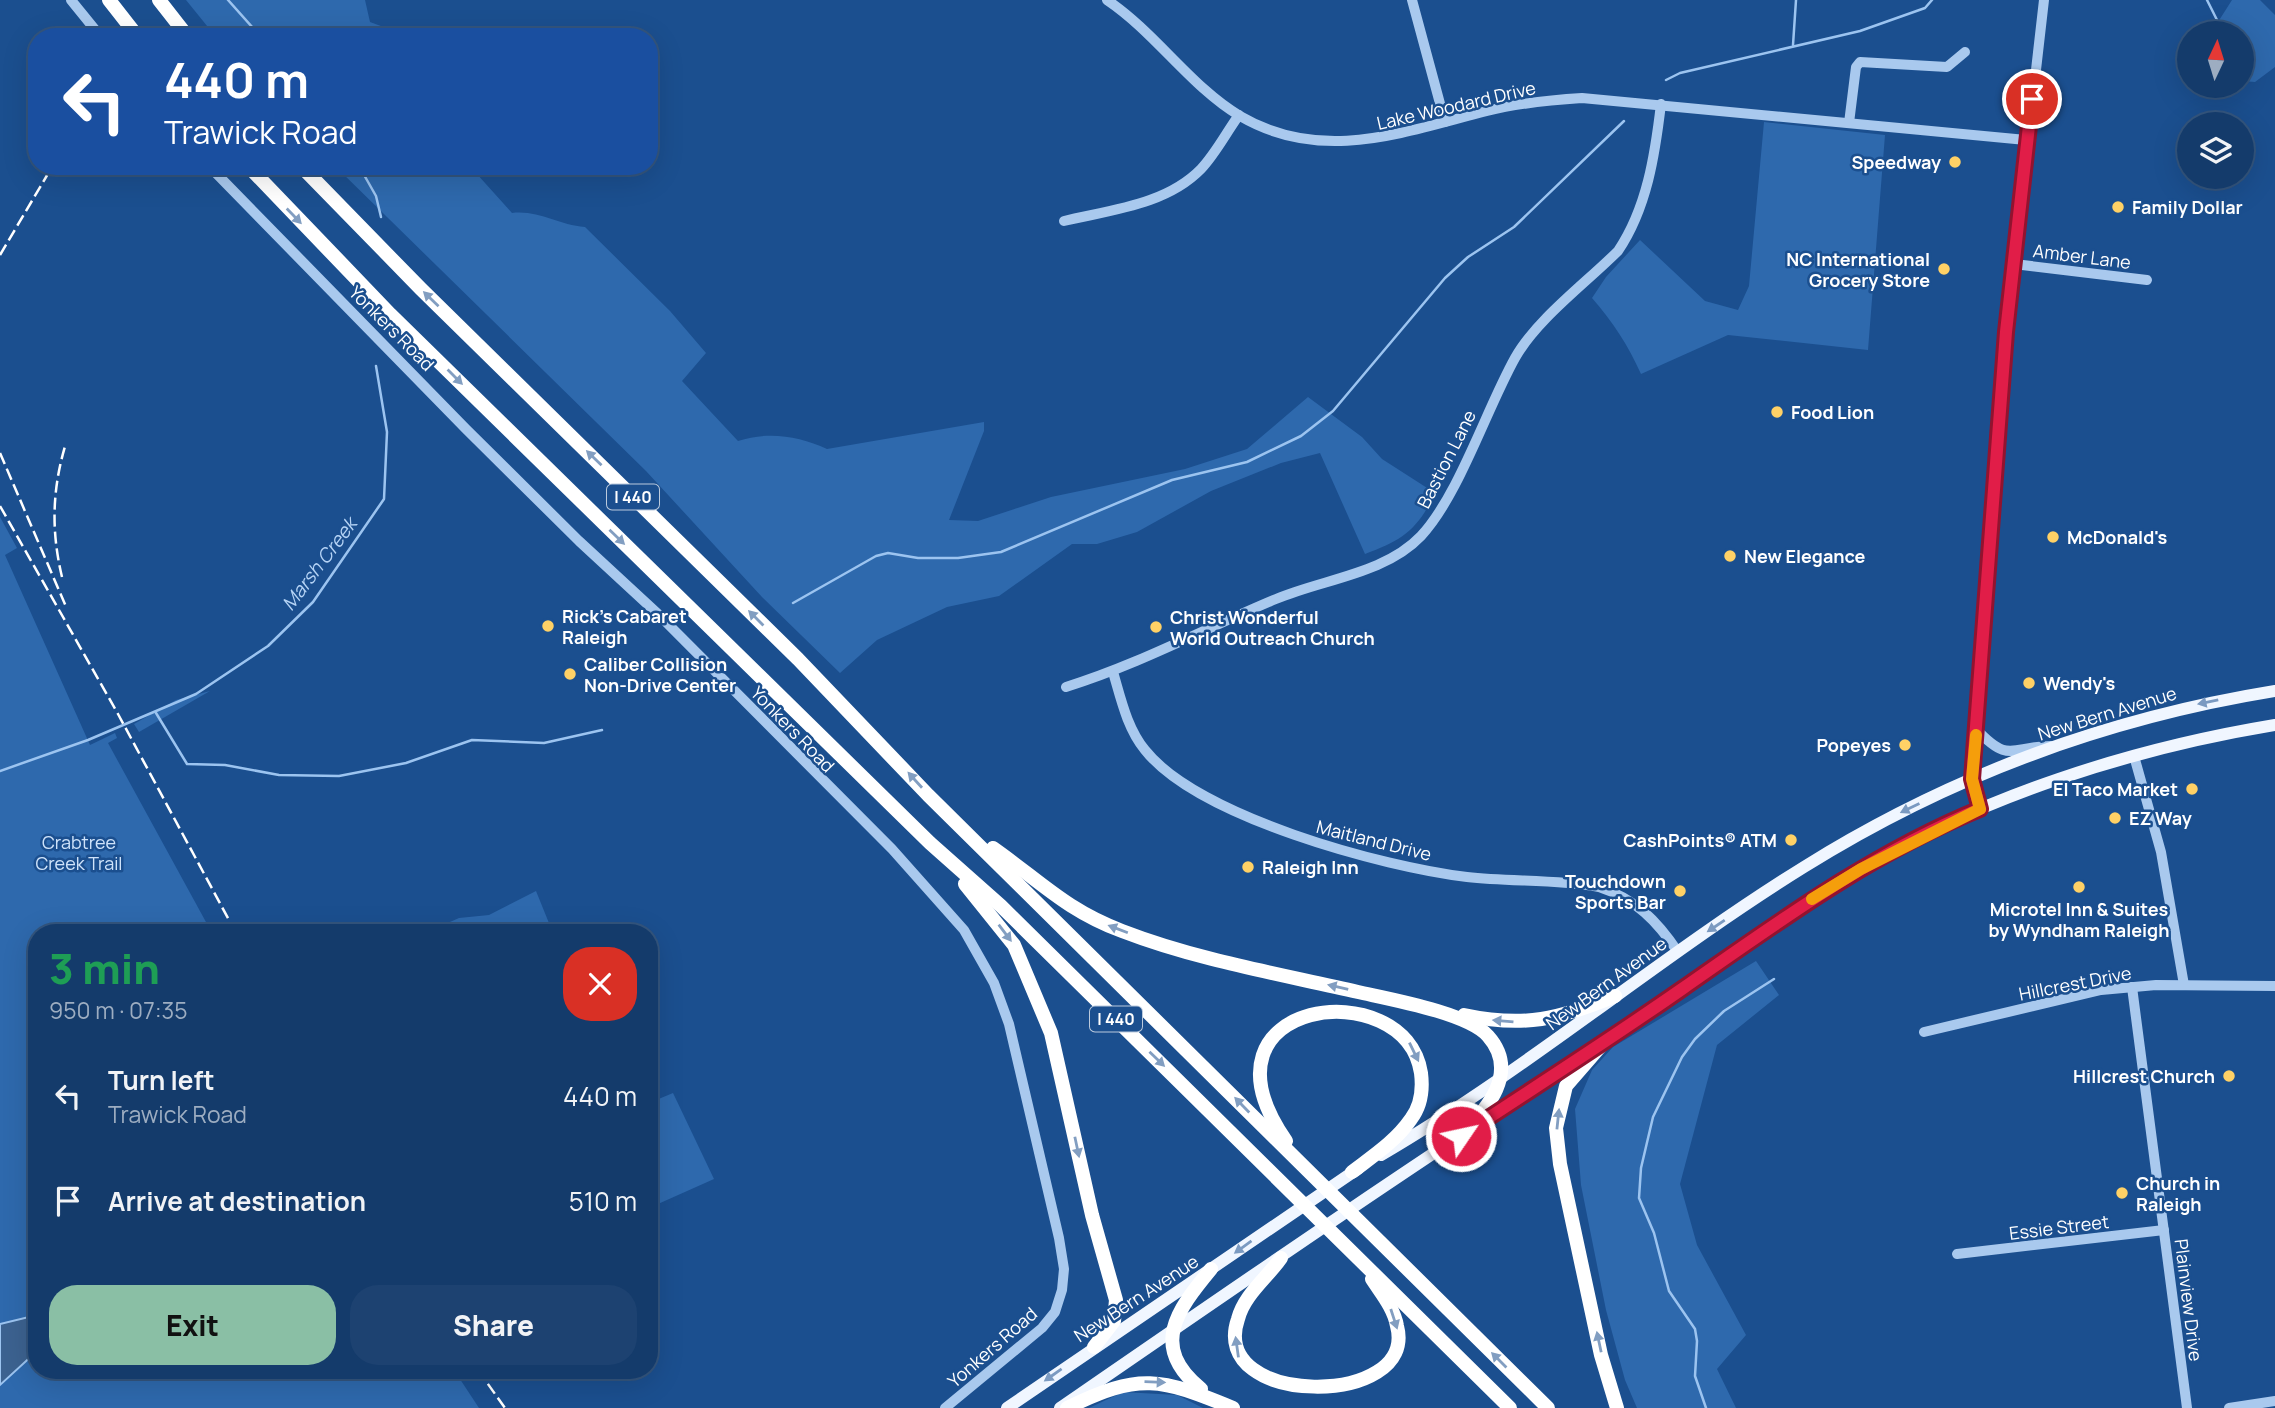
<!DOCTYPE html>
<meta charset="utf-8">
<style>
body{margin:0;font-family:Manrope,sans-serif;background:#1d4271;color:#f1f3f6;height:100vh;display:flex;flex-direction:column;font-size:26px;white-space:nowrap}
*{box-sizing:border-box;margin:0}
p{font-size:23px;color:#9dadc1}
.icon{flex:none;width:38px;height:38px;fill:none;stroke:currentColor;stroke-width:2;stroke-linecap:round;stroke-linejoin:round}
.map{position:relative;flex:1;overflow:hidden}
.drawer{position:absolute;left:28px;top:924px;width:630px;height:455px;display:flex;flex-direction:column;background:#143b6b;border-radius:28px;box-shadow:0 7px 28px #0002,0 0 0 2px #33557e}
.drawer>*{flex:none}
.guide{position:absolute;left:28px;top:28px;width:630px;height:147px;border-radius:28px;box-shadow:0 7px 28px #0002,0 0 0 2px #33557e;background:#1a4fa0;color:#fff;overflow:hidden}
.needle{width:46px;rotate:4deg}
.controls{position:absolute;left:2177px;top:21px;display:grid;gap:14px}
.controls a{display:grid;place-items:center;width:77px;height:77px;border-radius:50%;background:#143b6b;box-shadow:0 7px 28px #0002,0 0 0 2px #33557e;font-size:35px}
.pin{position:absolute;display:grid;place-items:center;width:60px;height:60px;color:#fff;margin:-30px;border:4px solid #fff;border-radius:50%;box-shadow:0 2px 7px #0007}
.me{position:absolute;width:77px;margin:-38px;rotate:56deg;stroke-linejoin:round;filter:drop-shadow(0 0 5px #0008)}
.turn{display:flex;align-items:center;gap:24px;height:147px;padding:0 21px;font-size:32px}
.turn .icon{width:91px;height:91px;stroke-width:2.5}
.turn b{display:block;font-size:49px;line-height:60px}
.round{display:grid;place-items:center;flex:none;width:74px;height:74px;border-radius:28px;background:#1d4271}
.head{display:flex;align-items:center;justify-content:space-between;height:119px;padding:0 21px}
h1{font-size:42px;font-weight:800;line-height:52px;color:#1e9e55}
.button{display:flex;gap:14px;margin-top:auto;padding:14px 21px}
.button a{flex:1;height:80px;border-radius:28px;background:#8abfa5;color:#111;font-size:28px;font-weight:800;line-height:80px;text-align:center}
.button a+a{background:#1d4271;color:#f1f3f6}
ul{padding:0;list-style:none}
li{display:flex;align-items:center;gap:21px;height:105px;padding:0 21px}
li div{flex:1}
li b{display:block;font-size:26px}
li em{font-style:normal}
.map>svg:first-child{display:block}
.green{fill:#2e69ad}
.water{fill:#3c6290;stroke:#9cc4f0;stroke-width:2}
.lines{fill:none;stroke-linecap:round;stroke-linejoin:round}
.stream{stroke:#9cc4f0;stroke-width:2.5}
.minor{stroke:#a9c9ee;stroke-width:10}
.major{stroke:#f0f6ff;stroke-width:12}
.highway{stroke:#fff;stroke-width:14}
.rail{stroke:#fff;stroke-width:2.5;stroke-dasharray:12 5;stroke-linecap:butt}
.oneway{fill:#829ec1}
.oneway2{fill:#7b9ac1}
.route-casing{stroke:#92132f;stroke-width:18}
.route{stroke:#e11d48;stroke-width:12}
.slow{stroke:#f59e0b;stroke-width:12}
.poi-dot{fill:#ffd166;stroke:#1b4f8f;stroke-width:2.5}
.labels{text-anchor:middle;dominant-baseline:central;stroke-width:5;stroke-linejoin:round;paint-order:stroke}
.shield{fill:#1b4f8f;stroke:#bbcadd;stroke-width:2}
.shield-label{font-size:16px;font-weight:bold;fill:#fff}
.street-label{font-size:18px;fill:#fff;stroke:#1b4f8f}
.poi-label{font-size:18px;font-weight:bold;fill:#fff;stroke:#1b4f8f;text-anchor:start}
.park-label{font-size:18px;fill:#cfe3fa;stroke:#1b4f8f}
.water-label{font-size:19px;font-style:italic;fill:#b5d3f5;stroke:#1b4f8f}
</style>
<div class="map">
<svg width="2275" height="1408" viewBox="0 0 2275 1408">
<rect width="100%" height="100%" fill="#1b4f8f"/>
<g class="green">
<path d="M186 0H365L370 22 397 32 429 27 517 31 522 37H216Z"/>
<path d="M2232 0H2260L2275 15V67L2255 82 2242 81V33H2204L2218 22Z"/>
<path d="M1764 122 1885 135 1868 350 1728 335 1641 374C1628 345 1613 322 1592 298L1606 277 1640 240 1705 301 1738 310 1749 286Z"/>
<path d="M335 166H482L476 173 512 213C539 210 558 225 585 227L670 311 706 353 682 381 738 441C768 431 799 436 827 449L984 422V431L949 520 978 521 1051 497 1185 469 1247 449 1308 397 1362 437 1382 459 1435 493C1417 531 1402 540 1365 554L1320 453 1281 463 1211 491 1137 532 1097 544H1072L999 596 947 607 877 640 840 673 762 597 646 471Z"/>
<path d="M0 517 17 548 5 555 90 745 115 733 117 738 108 743 212 933H37V1370H454L479 1408H0Z"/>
<path d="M210 691 139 732 134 724 176 700Z"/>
<path d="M536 891 553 933H425L459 918 489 915Z"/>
<path d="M1756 961 1779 995 1717 1045 1680 1184 1697 1245 1746 1335 1717 1369 1736 1408H1637L1625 1380 1606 1310 1581 1185 1575 1109 1592 1070 1613 1047Z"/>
<path d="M673 1093 714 1179 649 1208V1103Z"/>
<path d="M1123 1392 1177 1395 1203 1408H1089Z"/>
</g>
<path class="water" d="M37 1315V1351L0 1385V1324Z"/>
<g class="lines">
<g class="stream">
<path d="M228 0 261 37"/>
<path d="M2207 0 2218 22"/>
<path d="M1793 45 1796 0"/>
<path d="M1666 80 1680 73 1860 31 1925 8 1932 0"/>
<path d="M359 166 376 196 381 217"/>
<path d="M793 603 876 556 888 553 918 558H958L1001 552 1172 480 1247 462 1301 436 1333 411 1445 278 1468 257 1514 227 1624 121"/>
<path d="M156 713 187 764 225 765 279 775 339 776 406 763 472 740 544 743 602 730"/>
<path d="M0 771 88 740 196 694 268 646 313 602 384 499 387 432 376 366"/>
<path d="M1706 1408 1695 1376 1697 1341 1695 1329 1669 1291 1654 1233 1639 1198 1641 1168 1653 1117 1682 1057 1695 1039 1724 1011 1774 979"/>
</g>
<g class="minor">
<path d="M71 0 101 37"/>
<path d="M1107 0C1156 33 1190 86 1240 116 1322 164 1403 132 1487 111 1519 103 1550 100 1582 98L2026 140"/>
<path d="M1412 0 1445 122"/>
<path d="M1849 123 1856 67 1860 62 1947 67 1965 52"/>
<path d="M209 166 466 429 579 541 658 614 892 849 964 930 994 983 1009 1024 1059 1238 1064 1269 1062 1290 1055 1312 1042 1328 945 1408"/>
<path d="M1064 221C1110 210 1166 205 1201 169 1216 153 1226 133 1239 115"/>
<path d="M2014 264 2147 280"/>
<path d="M1113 672C1121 699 1127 728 1145 750 1198 817 1383 867 1467 877 1511 882 1556 879 1599 887 1636 899 1657 921 1678 952"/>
<path d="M1066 687C1140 664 1206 628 1276 599 1323 579 1385 574 1421 536 1459 495 1486 410 1515 358 1537 319 1586 283 1618 251 1647 208 1655 155 1661 104"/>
<path d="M1976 729C2010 765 2011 746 2051 746"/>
<path d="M2134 756 2161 852 2184 985"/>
<path d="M1972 779 2006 332 2044 0"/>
<path d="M2132 987 2187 1408"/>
<path d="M1924 1032 2101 990 2156 985 2275 986"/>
<path d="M1957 1254 2164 1230"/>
<path d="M2229 1408 2275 1401"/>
</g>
<g class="major">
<path d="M1972 779 1980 809"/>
<path d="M1381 1155C1528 1069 1659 957 1804 867 1948 777 2108 718 2275 691"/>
<path d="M1007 1408 1359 1168"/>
<path d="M1060 1408C1240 1284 1421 1159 1605 1041 1690 986 1770 923 1857 871 1983 796 2130 749 2275 725"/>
</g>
<g class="highway">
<path d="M109 0 138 37"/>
<path d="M159 0 188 37"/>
<path d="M248 166 390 314 930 843 1001 906 1510 1408"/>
<path d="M301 166 421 289 798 659 928 795 1548 1408"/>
<path d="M993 848C1040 881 1066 910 1122 931 1197 960 1280 974 1358 992 1389 999 1468 1013 1488 1036 1520 1072 1487 1109 1461 1136"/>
<path d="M965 884 1014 945 1051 1033 1092 1215 1116 1300 1114 1321 1094 1347"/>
<path d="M1464 1015C1525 1028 1559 1019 1615 996"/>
<path d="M1606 1040 1566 1086 1556 1128 1560 1164 1601 1355 1617 1408"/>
<path d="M1286 1141C1186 997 1406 972 1421 1073 1423 1089 1421 1106 1411 1119 1396 1141 1373 1156 1352 1172"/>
<path d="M1281 1258C1267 1278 1244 1295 1238 1319 1207 1408 1419 1408 1397 1326 1394 1308 1381 1293 1372 1279"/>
<path d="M1201 1389C1149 1347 1177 1310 1211 1269"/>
<path d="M1067 1408C1140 1372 1160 1378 1233 1408"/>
</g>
<g class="rail">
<path d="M0 255 49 172"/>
<path d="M0 453 67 609"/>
<path d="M0 506 118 714 236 933"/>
<path d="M62 577C51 531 52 489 66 443"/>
<path d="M478 1370 505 1408"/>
</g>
</g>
<defs><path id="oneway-solid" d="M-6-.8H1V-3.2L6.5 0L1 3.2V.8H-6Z" transform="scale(1.75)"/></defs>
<g class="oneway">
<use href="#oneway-solid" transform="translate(294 216) rotate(46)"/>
<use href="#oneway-solid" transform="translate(431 299) rotate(-136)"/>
<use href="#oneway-solid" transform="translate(455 377) rotate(45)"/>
<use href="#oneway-solid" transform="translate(594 458) rotate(-136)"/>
<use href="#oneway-solid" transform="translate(617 537) rotate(44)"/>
<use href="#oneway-solid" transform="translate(756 618) rotate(-135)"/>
<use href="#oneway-solid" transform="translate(915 780) rotate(-132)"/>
<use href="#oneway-solid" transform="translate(1118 929) rotate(-159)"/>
<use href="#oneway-solid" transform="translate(1005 933) rotate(53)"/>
<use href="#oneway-solid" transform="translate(1338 987) rotate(-167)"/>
<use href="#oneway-solid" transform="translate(1503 1021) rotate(-175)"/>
<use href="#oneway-solid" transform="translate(1414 1052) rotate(64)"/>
<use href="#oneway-solid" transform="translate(1157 1059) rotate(44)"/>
<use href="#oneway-solid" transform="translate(1242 1105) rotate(-134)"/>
<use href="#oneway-solid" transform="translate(1558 1119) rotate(-84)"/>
<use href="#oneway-solid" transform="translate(1077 1147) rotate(78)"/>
<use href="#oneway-solid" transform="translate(1394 1319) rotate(72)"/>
<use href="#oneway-solid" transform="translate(1599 1342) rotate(-102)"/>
<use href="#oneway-solid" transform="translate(1237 1347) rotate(-98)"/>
<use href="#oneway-solid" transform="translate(1499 1360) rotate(-135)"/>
<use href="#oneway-solid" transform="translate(1155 1382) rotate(2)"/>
</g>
<g class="oneway2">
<use href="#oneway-solid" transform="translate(2208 702) rotate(168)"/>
<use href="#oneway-solid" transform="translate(1910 808) rotate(154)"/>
<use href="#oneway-solid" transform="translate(1716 926) rotate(146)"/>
<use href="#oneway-solid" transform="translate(1243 1247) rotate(144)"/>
<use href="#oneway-solid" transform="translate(1053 1375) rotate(145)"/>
</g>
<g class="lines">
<defs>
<path id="route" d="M1461 1136C1535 1087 1609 1040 1682 989 1777 923 1872 853 1980 809L1972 779 2006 332 2032 99"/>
</defs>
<use href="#route" class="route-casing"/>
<use href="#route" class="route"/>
<path class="slow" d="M1812 899 1861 869 1980 809 1972 779 1976 735"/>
</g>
<g class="poi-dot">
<circle cx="1955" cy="162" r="7"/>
<circle cx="2118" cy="207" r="7"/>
<circle cx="1944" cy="269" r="7"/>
<circle cx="1777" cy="412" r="7"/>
<circle cx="2053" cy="537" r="7"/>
<circle cx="1730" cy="556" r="7"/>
<circle cx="548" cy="626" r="7"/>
<circle cx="1156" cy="627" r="7"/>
<circle cx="570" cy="674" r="7"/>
<circle cx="2029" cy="683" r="7"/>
<circle cx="1905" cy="745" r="7"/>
<circle cx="2192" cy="789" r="7"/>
<circle cx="2115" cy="818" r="7"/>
<circle cx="1791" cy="840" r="7"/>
<circle cx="1248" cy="867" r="7"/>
<circle cx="2079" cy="887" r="7"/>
<circle cx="1680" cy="891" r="7"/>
<circle cx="2229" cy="1076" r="7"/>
<circle cx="2122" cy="1193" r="7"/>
</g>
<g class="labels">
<g class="shield">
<rect x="607" y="484.5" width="52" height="25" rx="5"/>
<rect x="1090" y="1006.5" width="52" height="25" rx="5"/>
</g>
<g class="shield-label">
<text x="633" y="497">I 440</text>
<text x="1116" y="1019">I 440</text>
</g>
<g class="street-label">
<text transform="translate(1456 105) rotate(-13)">Lake Woodard Drive</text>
<text transform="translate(2082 256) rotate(7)">Amber Lane</text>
<text transform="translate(392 328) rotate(45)">Yonkers Road</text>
<text transform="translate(1446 459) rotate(-63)">Bastion Lane</text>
<text transform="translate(2107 713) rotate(-17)">New Bern Avenue</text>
<text transform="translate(793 729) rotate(46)">Yonkers Road</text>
<text transform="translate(1374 840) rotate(14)">Maitland Drive</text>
<text transform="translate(1606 983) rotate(-36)">New Bern Avenue</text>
<text transform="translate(2075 983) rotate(-11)">Hillcrest Drive</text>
<text transform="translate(2059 1227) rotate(-7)">Essie Street</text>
<text transform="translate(1136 1298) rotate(-33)">New Bern Avenue</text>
<text transform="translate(2189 1300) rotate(83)">Plainview Drive</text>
<text transform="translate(992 1347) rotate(-41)">Yonkers Road</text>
</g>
<g class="poi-label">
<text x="1941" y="162" text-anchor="end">Speedway</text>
<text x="2132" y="207">Family Dollar</text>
<text x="1930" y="259" text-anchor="end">NC International<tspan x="1930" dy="21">Grocery Store</tspan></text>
<text x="1791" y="412">Food Lion</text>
<text x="2067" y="537">McDonald's</text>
<text x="1744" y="556">New Elegance</text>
<text x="562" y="616">Rick’s Cabaret<tspan x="562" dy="21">Raleigh</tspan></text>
<text x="1170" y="617">Christ Wonderful<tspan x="1170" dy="21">World Outreach Church</tspan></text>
<text x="584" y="664">Caliber Collision<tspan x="584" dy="21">Non-Drive Center</tspan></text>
<text x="2043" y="683">Wendy's</text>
<text x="1891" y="745" text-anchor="end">Popeyes</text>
<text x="2178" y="789" text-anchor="end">El Taco Market</text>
<text x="2129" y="818">EZ Way</text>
<text x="1777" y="840" text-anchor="end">CashPoints® ATM</text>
<text x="1262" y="867">Raleigh Inn</text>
<text x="1666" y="881" text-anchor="end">Touchdown<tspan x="1666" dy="21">Sports Bar</tspan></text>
<text x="2079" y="909" text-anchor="middle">Microtel Inn &amp; Suites<tspan x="2079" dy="21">by Wyndham Raleigh</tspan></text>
<text x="2215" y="1076" text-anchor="end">Hillcrest Church</text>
<text x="2136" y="1183">Church in<tspan x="2136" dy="21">Raleigh</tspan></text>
</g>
<g class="park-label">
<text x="79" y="842">Crabtree<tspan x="79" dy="21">Creek Trail</tspan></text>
</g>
<g class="water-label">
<text transform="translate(319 564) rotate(-53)">Marsh Creek</text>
</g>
</g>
</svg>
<div class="controls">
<a><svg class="needle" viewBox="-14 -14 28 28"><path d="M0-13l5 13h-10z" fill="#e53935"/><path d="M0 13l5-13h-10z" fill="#9dadc1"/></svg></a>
<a><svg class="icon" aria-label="layers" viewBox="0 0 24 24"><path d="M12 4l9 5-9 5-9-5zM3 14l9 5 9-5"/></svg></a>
</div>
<div class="pin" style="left:2032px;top:99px;background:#d93025"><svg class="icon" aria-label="arrive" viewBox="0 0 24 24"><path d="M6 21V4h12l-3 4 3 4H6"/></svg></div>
<svg class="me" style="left:1461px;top:1136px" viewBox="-20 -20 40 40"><circle r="17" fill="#e11d48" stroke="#fff" stroke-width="3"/><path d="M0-11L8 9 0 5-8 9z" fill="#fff"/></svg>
<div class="guide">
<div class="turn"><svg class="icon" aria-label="left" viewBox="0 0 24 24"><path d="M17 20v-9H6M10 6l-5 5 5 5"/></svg><div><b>440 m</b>Trawick Road</div></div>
</div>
<section class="drawer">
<div class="head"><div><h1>3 min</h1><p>950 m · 07:35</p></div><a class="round" style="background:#d93025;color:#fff"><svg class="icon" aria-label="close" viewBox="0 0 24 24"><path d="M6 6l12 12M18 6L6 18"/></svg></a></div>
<ul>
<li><svg class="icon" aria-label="left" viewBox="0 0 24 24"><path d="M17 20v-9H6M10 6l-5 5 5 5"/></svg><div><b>Turn left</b><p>Trawick Road</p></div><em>440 m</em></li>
<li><svg class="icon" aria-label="arrive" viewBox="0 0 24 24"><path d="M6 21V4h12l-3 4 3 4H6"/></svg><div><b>Arrive at destination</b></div><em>510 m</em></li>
</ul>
<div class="button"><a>Exit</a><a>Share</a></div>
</section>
</div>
